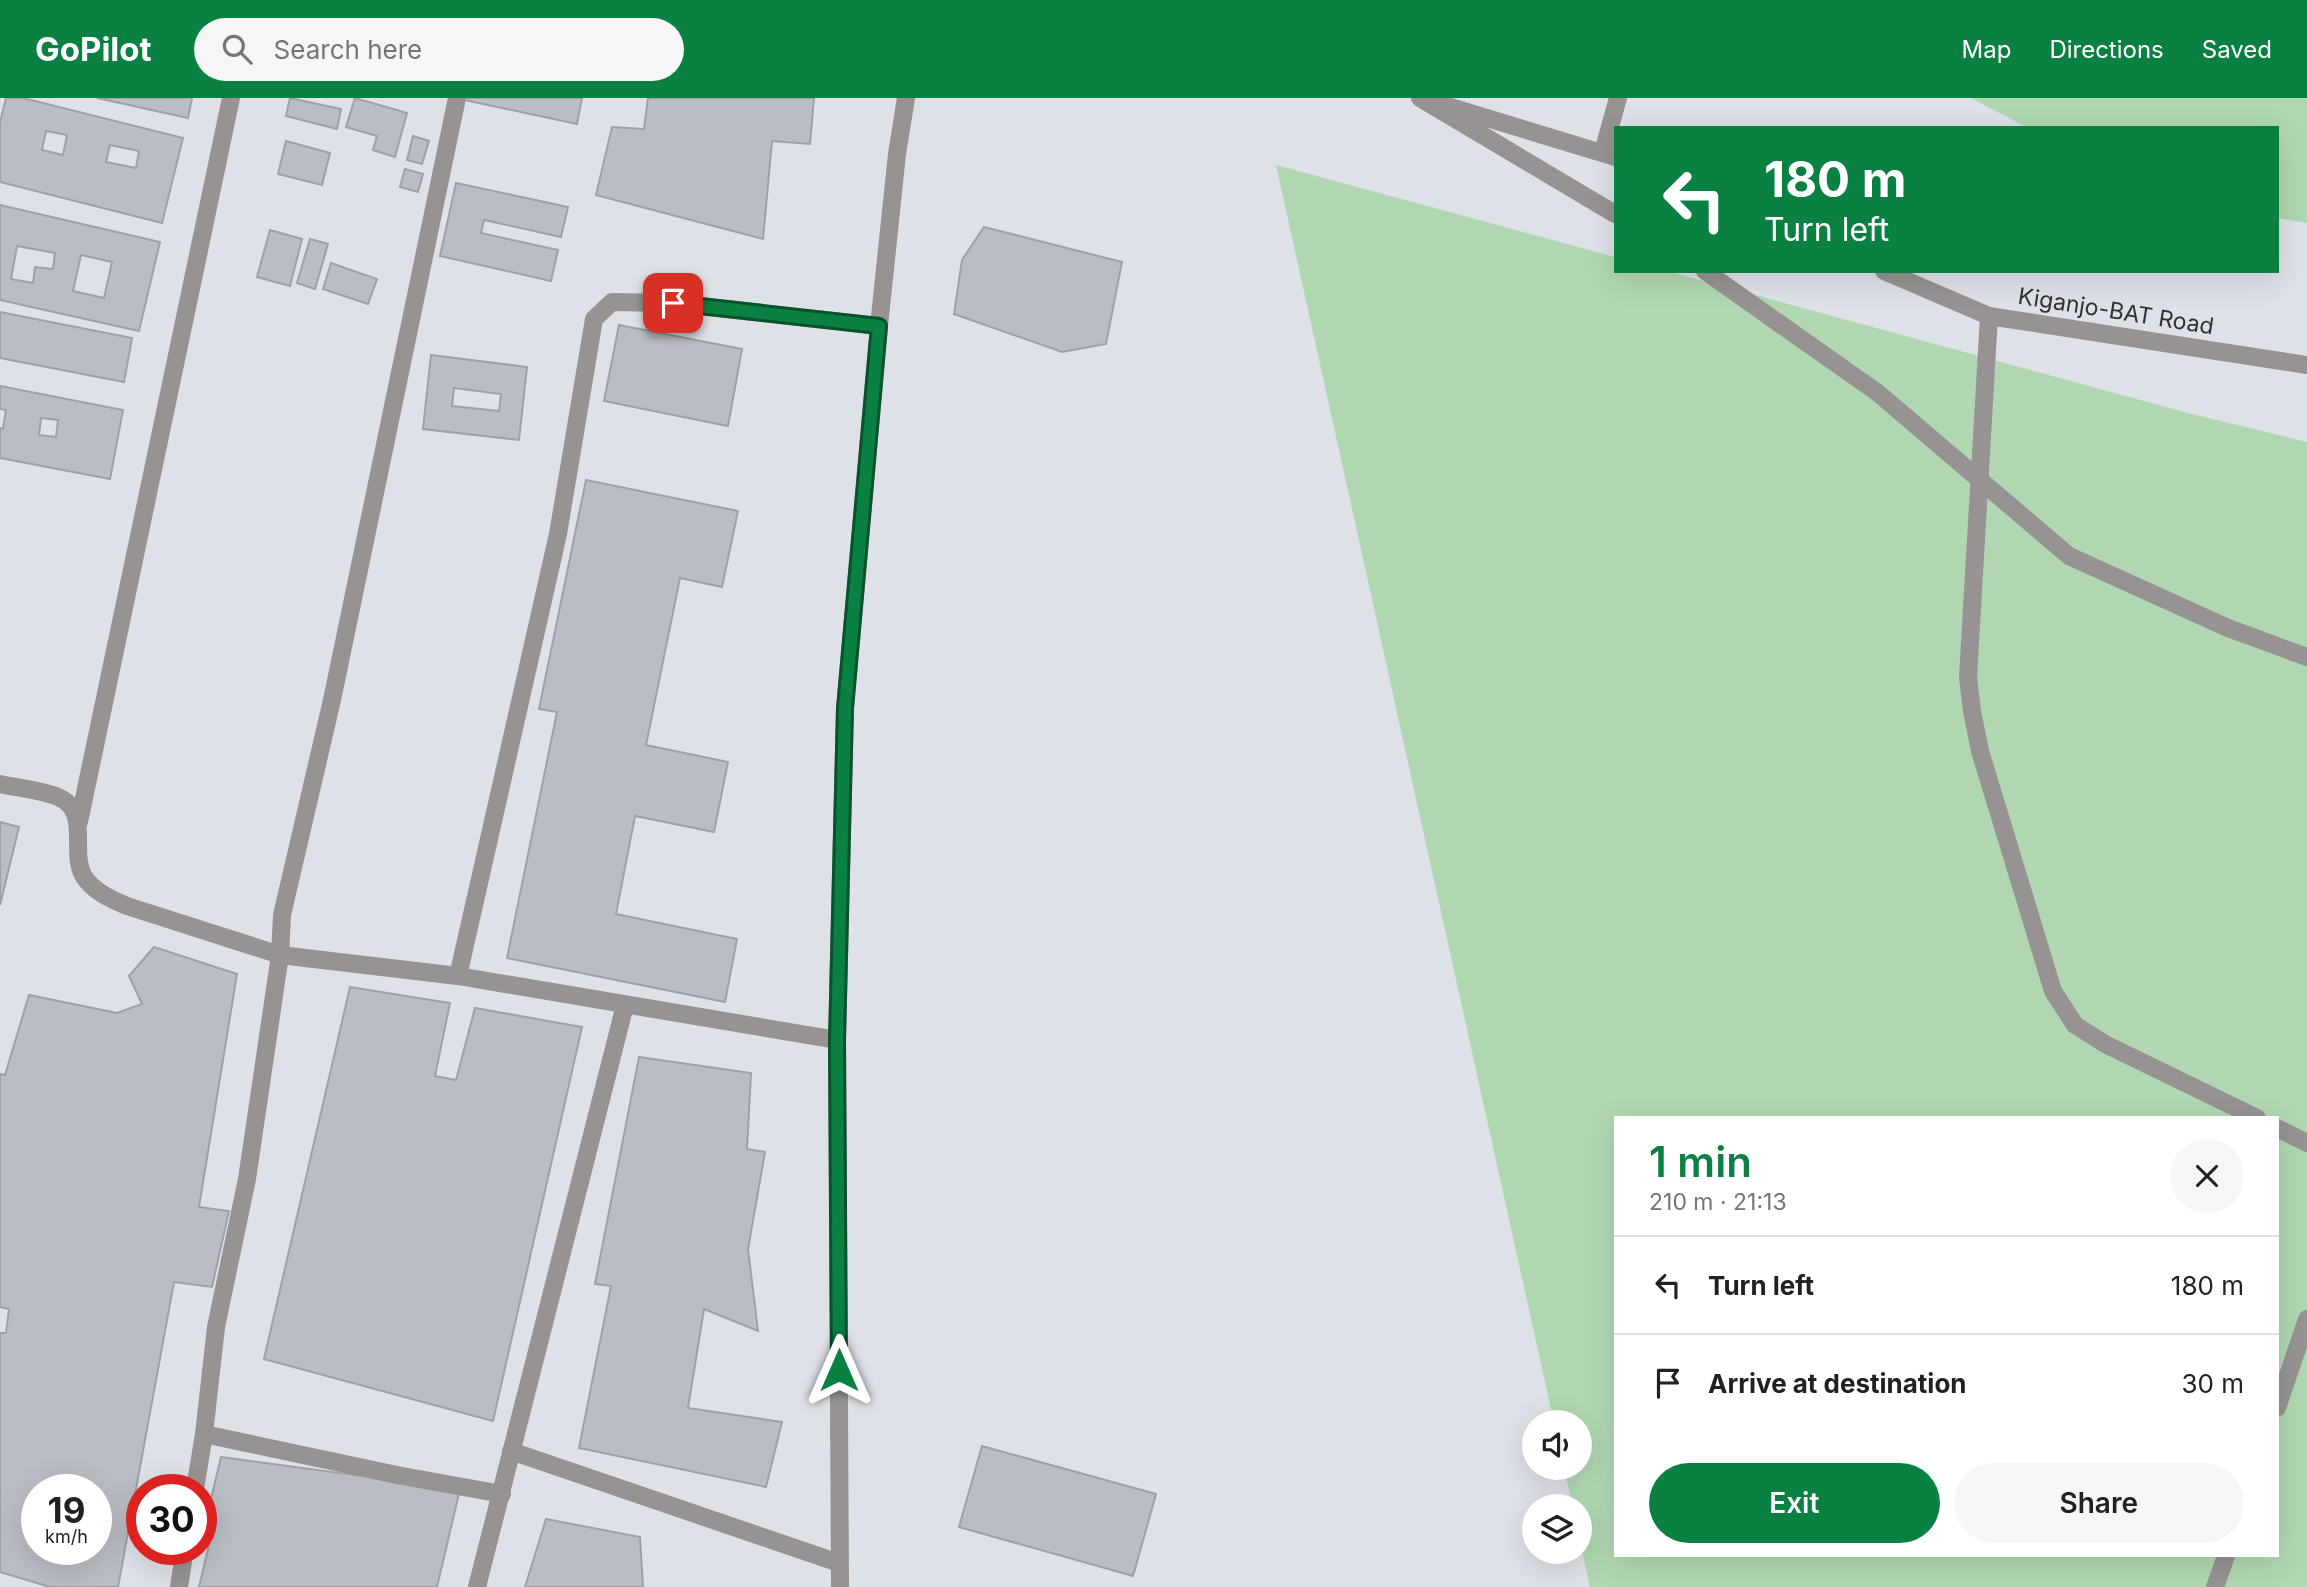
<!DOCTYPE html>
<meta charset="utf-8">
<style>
body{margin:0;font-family:Inter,sans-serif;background:#f6f6f6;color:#202124;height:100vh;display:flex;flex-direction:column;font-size:26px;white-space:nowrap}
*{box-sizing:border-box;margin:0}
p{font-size:23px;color:#757577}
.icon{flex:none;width:38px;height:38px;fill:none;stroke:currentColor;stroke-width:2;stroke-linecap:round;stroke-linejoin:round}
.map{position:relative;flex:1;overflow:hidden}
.details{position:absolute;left:1614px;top:1018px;width:665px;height:441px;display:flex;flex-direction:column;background:#fff;border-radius:0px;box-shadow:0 7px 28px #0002}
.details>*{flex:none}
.guide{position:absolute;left:1614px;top:28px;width:665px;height:147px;border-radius:0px;box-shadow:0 7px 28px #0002;background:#0b8043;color:#fff;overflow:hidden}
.buttons{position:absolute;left:1522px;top:1312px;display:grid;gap:14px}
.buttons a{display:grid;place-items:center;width:70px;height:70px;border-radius:50%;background:#fff;box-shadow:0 7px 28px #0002;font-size:35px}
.speed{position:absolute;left:21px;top:1376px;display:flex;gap:14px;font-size:35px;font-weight:700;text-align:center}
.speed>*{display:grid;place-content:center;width:91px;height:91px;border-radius:50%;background:#fff;box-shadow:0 7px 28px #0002;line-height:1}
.speed small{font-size:18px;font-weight:400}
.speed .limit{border:10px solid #d22;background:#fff;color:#111}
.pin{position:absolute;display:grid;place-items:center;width:60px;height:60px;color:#fff;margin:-30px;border-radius:14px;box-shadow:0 4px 10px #0006}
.me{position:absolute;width:77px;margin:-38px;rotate:0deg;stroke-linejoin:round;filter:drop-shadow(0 0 5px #0008)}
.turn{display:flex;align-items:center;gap:24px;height:147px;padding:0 35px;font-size:32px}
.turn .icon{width:91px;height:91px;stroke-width:2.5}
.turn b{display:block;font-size:49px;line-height:60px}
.round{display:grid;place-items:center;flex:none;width:74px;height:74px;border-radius:37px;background:#f6f6f6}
.headline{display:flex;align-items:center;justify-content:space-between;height:119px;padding:0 35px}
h1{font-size:42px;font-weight:600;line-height:52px;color:#0b8043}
.action{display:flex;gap:14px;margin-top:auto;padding:14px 35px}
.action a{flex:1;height:80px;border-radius:42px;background:#0b8043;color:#fff;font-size:28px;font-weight:600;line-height:80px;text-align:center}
.action a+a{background:#f6f6f6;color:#202124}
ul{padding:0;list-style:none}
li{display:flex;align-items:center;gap:21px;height:98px;padding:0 35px;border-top:2px solid #e0e0e0}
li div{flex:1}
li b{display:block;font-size:26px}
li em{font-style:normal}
header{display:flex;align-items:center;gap:42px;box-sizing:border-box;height:98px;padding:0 35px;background:#0b8043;color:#fff}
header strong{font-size:33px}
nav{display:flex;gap:38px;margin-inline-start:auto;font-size:24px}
.search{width:490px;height:63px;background:#f6f6f6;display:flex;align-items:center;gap:18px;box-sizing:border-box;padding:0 24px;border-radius:38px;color:#757577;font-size:26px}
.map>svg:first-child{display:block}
.green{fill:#b1d7b2;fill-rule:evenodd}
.building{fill:#bbbdc4;stroke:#9fa1a7;stroke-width:2;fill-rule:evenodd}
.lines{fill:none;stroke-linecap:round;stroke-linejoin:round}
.lane{stroke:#969392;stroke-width:18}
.street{stroke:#969392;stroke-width:18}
.route-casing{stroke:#07532c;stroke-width:18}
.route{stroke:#0b8043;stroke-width:12}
.labels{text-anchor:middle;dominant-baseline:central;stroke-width:5;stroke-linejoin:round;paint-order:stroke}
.street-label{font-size:23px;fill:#313234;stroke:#dee1e7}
</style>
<header>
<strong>GoPilot</strong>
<div class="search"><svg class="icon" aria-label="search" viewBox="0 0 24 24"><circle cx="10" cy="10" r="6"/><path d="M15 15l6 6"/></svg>Search here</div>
<nav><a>Map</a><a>Directions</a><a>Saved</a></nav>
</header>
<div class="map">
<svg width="2307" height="1489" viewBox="0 0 2307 1489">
<rect width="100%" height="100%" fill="#dee1e7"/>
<g class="green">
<path d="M1971 0H2307V125L2277 120V30H2028Z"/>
<path d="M1276 67 1615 159V173H1667L2188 315 2307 344V1489H1590L1580 1443V1409H1573L1564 1370H1580V1325H1554ZM1615 1020H2277V1458H1615Z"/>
</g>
<g class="building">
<path d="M6 0H23L183 40 162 125 0 84V24ZM46 33 67 37 63 57 42 52ZM110 47 139 53 136 70 106 64Z"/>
<path d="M97 0H192L188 20Z"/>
<path d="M290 0 341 11 337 31 286 18Z"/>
<path d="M355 0 407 15 395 59 373 52 377 38 346 29Z"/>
<path d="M464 0H582L577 26 464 2Z"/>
<path d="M648 0H814L810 46 772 43 763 141 596 97 612 29 644 31Z"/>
<path d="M413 38 429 43 422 66 407 62Z"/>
<path d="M286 43 330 55 322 87 278 76Z"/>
<path d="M405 71 423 76 418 94 400 89Z"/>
<path d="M456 85 568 109 561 139 484 122 481 135 558 152 551 183 440 158Z"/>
<path d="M0 107 160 144 139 233 0 202ZM17 148 55 155 53 171 35 169 33 185 11 181ZM81 157 112 164 104 200 73 193Z"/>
<path d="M984 129 1122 164 1106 246 1062 254 954 216 962 162Z"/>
<path d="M270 132 302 141 290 188 257 179Z"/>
<path d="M310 141 328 146 315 191 297 185Z"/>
<path d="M331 165 377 181 368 206 323 191Z"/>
<path d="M0 214 132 240 124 284 0 260Z"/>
<path d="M619 227 742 251 728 328 604 303Z"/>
<path d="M431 257 527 269 519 342 423 331ZM454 290 501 296 499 313 452 308Z"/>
<path d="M0 288 123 312 110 381 0 360V330L3 331 6 312 0 311ZM41 320 58 322 56 339 39 337Z"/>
<path d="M586 382 738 413 722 489 680 480 646 647 728 664 714 734 635 718 616 816 737 841 725 904 507 860 557 614 539 611Z"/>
<path d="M0 724 19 729 0 807Z"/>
<path d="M154 849 237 876 199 1109 229 1113 212 1189 174 1184 118 1489H50L0 1474V1235H6L9 1211 0 1209V976L5 977 29 897 117 915 142 906 129 878ZM37 1391H96V1451H37Z"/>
<path d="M350 889 450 905 435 978 456 982 475 910 582 929 493 1323 264 1261Z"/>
<path d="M639 959 751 975 747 1051 765 1054 748 1151 758 1233 704 1211 688 1310 782 1324 766 1389 579 1350 611 1188 595 1186Z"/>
<path d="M982 1348 1156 1396 1133 1478 959 1429Z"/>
<path d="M221 1359 460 1391 437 1489H199L211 1438H202Z"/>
<path d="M546 1421 640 1439 643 1489H525Z"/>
</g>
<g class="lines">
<g class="lane">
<path d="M1989 218 1968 579 1972 613 1980 653 2053 893 2075 927 2105 946 2257 1020"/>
<path d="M2277 1030 2307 1045"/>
<path d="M2277 1310 2307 1221"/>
<path d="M2215 1489 2226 1458"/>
</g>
<g class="street">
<path d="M457 0 332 602 282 817 280 857 247 1081 216 1229 204 1336 397 1377 502 1396"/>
<path d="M1420 0 1615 116"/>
<path d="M1444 7 1615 59"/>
<path d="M1603 54 1618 0"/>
<path d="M1705 173 1878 295 2069 458 2228 530 2307 559"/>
<path d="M1884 173 1989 218 2307 267"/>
<path d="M0 686C18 690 41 692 58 699 91 713 70 752 83 777 92 793 111 801 127 808L280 857 458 878 837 942"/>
<path d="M79 724 231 0"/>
<path d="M458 878 558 436 594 221 612 204 673 205 879 228"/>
<path d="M511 1353 839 1465"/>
<path d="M195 1391 204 1336"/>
<path d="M179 1489 185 1451"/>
<path d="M477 1489 625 907"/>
<path d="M840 1489 837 942 845 610 879 228 897 56 906 0"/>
</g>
</g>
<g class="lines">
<defs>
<path id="route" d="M673 205 879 228 845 610 837 942 839 1272"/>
</defs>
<use href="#route" class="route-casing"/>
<use href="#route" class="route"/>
</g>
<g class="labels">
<g class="street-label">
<text transform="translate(2116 213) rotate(9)">Kiganjo-BAT Road</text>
</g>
</g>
</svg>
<div class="buttons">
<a><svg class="icon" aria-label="sound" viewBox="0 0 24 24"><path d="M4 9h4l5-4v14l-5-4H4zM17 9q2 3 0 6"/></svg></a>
<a><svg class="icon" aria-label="layers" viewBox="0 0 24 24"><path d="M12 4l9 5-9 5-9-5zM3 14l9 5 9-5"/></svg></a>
</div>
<div class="speed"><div>19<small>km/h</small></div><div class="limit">30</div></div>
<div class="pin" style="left:673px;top:205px;background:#d93025"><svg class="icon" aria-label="arrive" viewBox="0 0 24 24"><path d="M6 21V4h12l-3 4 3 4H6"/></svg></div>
<svg class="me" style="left:839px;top:1272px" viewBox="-20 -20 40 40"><path d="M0-17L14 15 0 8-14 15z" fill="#0b8043" stroke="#fff" stroke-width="4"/></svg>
<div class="guide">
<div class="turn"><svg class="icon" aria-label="left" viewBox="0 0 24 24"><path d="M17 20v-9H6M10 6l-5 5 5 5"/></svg><div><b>180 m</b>Turn left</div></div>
</div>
<section class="details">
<div class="headline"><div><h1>1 min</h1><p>210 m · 21:13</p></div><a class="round"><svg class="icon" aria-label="close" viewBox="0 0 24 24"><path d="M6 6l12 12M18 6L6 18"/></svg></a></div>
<ul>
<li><svg class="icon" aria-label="left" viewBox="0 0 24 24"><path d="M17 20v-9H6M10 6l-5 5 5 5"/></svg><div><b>Turn left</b></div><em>180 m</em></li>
<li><svg class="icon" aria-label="arrive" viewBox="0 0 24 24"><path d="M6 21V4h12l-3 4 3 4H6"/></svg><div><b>Arrive at destination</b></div><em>30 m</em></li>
</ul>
<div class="action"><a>Exit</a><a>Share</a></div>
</section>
</div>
